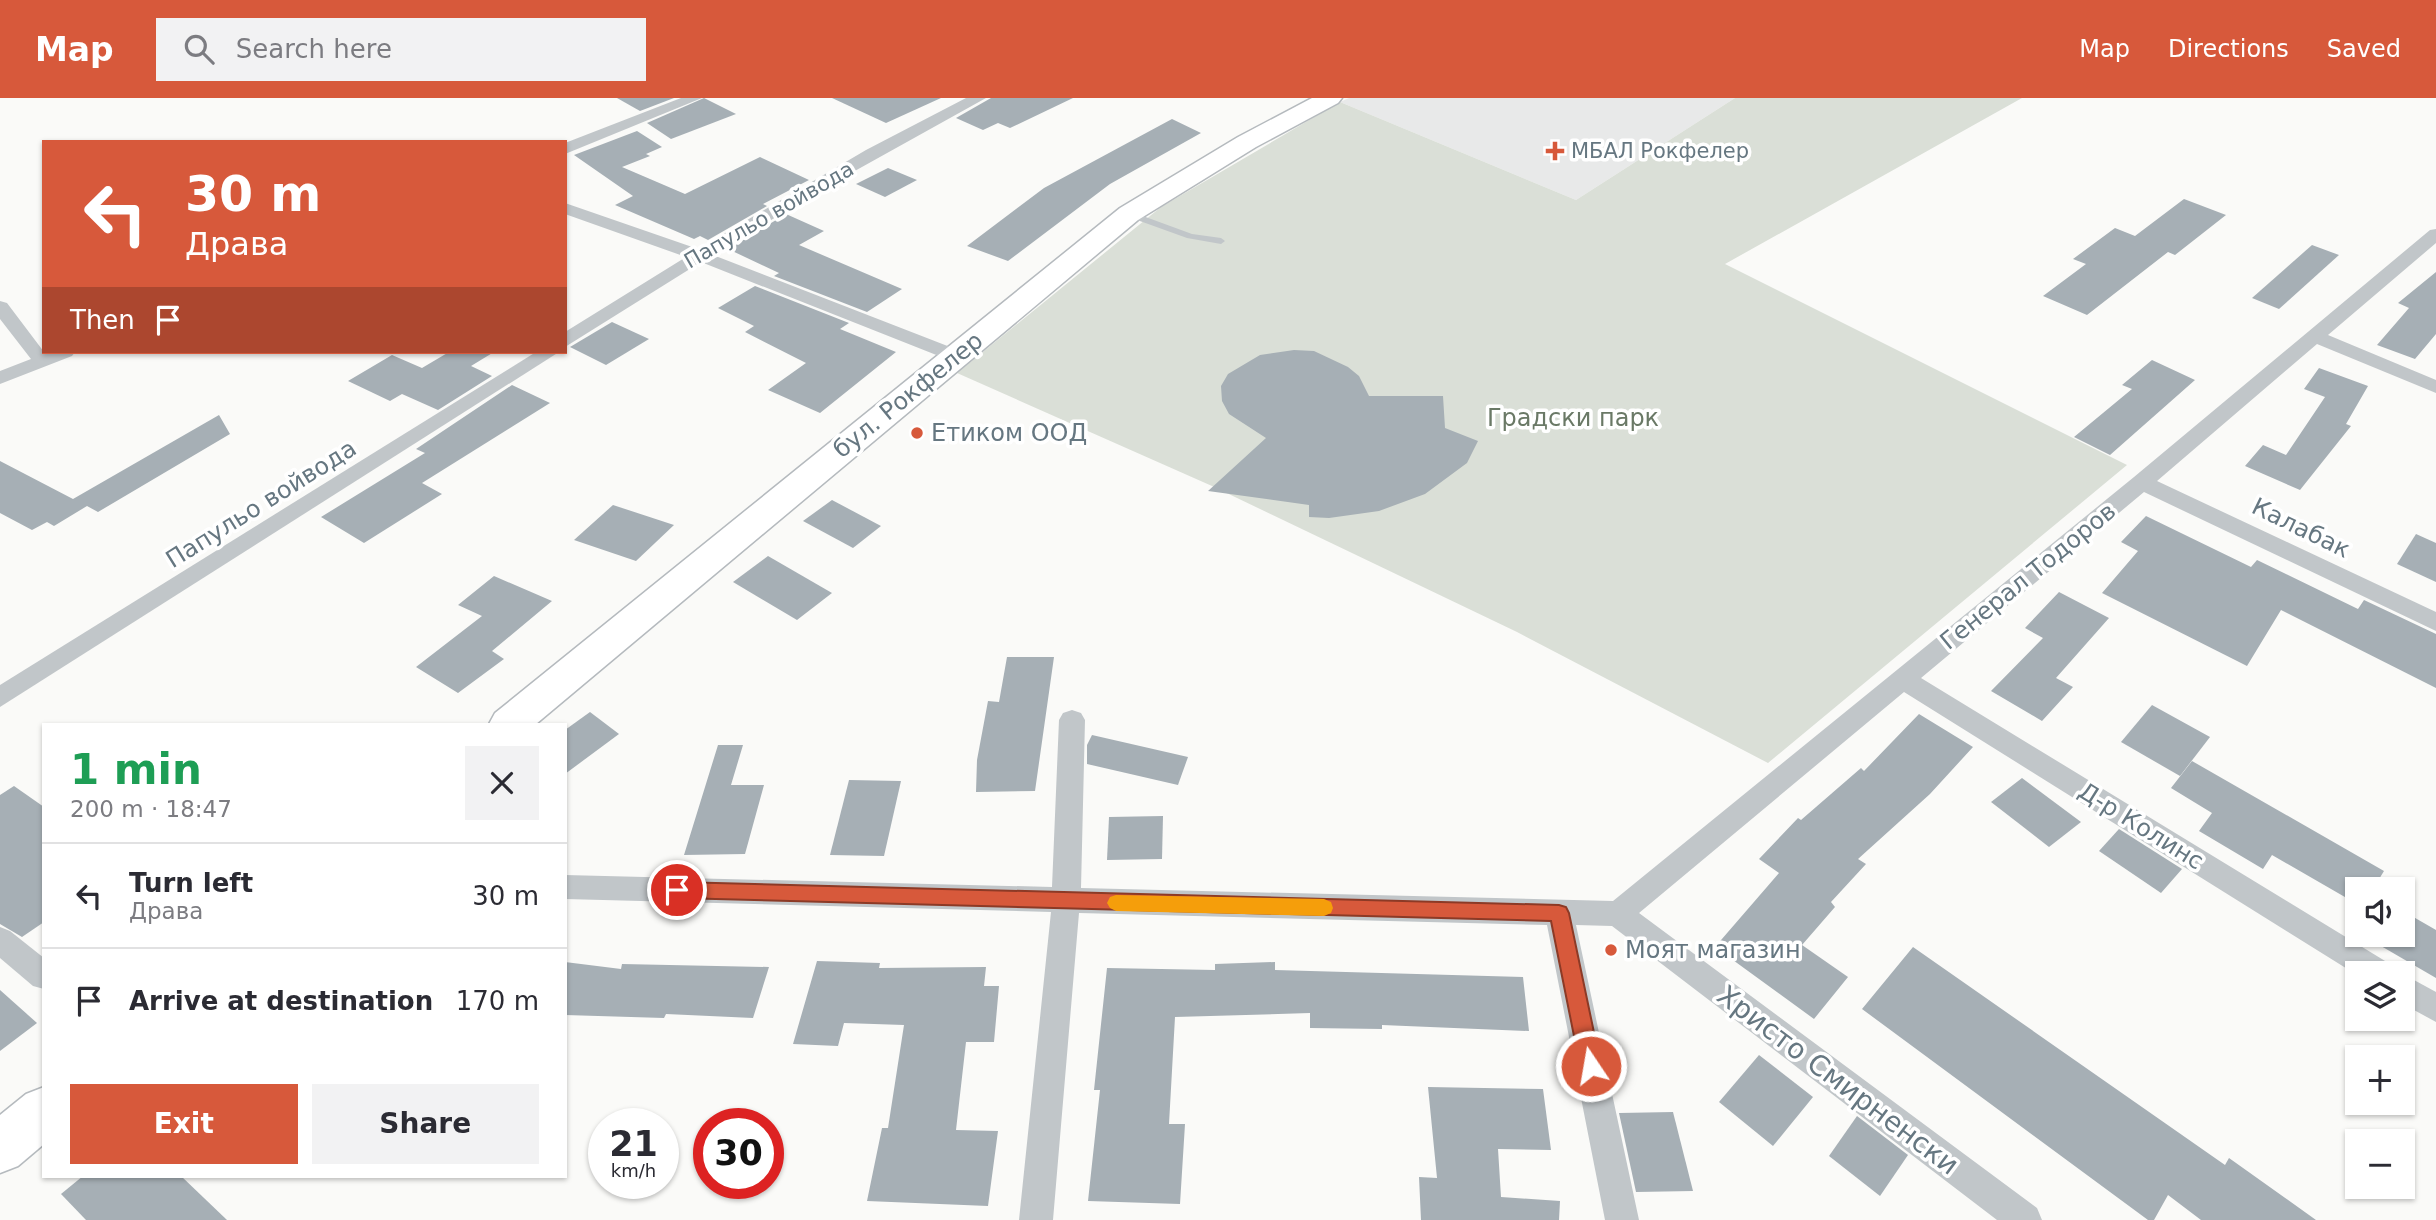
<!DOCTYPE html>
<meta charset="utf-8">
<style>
body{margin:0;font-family:"DejaVu Sans",sans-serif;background:#f2f2f3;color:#2b2b33;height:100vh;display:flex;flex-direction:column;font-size:26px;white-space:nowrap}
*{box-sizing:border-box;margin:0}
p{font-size:23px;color:#7c7c81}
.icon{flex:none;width:38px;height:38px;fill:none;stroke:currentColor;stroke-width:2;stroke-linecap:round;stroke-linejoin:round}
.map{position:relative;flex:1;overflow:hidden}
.drawer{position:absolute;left:42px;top:625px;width:525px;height:455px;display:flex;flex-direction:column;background:#fff;border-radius:0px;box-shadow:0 2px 5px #0004}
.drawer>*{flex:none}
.banner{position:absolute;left:42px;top:42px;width:525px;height:214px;border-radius:0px;box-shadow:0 2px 5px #0004;background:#d7593b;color:#fff;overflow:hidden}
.buttons{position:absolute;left:2345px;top:779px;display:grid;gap:14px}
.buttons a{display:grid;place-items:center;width:70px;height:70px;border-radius:0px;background:#fff;box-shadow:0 2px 5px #0004;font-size:35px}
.speed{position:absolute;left:588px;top:1010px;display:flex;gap:14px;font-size:35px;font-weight:700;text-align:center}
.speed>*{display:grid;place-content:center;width:91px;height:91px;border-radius:50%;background:#fff;box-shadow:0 2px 5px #0004;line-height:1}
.speed small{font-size:18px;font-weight:400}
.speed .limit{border:10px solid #d22;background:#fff;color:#111}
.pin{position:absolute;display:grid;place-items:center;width:60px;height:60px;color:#fff;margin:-30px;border:4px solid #fff;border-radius:50%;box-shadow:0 2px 7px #0007}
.me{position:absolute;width:77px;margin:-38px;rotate:348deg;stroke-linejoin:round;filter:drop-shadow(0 0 5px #0008)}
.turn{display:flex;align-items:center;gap:24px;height:147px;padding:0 28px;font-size:32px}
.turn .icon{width:91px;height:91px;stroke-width:2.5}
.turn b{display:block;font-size:49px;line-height:60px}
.then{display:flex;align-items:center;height:66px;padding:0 28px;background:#0003;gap:14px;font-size:26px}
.round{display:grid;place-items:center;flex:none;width:74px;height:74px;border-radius:0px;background:#f2f2f3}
.summary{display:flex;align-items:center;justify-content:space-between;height:119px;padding:0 28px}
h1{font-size:42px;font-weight:600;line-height:52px;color:#1e9e55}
.button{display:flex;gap:14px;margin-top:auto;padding:14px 28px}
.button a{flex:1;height:80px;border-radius:0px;background:#d7593b;color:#fff;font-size:28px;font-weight:600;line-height:80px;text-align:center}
.button a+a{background:#f2f2f3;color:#2b2b33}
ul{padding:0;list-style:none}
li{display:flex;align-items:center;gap:21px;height:105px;padding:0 28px;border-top:2px solid #e1e1e2}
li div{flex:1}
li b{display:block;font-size:26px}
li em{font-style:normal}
header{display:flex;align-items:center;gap:42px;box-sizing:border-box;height:98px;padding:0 35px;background:#d7593b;color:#fff}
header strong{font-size:33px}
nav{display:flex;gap:38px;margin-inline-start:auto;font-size:24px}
.search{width:490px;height:63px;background:#f2f2f3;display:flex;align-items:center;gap:18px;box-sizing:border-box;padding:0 24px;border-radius:0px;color:#7c7c81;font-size:26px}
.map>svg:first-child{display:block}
.built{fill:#e8e9e9}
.green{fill:#dadfd7}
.building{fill:#a6afb5}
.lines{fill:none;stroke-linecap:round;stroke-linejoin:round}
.primary-casing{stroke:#b5babe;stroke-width:3}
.service{fill:#c1c6c9;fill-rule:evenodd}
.minor{fill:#c1c6c9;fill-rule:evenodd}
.primary{fill:#fff;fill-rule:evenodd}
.route{fill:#d7593b;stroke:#8c3a26;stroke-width:2}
.slow{fill:#f59e0b}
.poi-dot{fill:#d7593b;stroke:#fff;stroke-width:2.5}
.labels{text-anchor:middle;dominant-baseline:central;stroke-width:7;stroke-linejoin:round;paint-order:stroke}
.far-poi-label{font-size:21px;fill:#667781;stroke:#fff;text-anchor:start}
.far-street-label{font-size:21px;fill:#667781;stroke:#fff}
.street-label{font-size:24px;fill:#667781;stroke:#fff}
.park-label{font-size:24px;fill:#6a7966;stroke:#fff}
.poi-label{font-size:24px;fill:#667781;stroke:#fff;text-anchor:start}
.near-street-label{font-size:28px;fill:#667781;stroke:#fff}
</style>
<header>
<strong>Map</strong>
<div class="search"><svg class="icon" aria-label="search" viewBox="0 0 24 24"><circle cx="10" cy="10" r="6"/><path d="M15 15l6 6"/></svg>Search here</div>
<nav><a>Map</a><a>Directions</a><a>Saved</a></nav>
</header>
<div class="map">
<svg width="2436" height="1122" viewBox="0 0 2436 1122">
<rect width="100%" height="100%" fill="#fafaf8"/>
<path class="built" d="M1349 0H1735L1576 102 1340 4Z"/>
<path class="green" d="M1735 0H2022L1725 166 2127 367 1768 665 1517 534 1212 388 957 275 1161 109 1340 4 1576 102Z"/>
<g class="building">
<path d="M617 0H674L640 13Z"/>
<path d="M704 0 736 16 671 41 647 25Z"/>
<path d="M832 0H941L886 25Z"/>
<path d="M991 0H1073L1010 30 998 25 983 32 956 20Z"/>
<path d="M1172 21 1201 35 1110 86 1008 163 967 148 1044 90Z"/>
<path d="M637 33 662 49 646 56 650 58 622 69 685 96 760 59 809 82 763 106 767 108 708 142 700 138 694 141 615 107 633 98 574 57Z"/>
<path d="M888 70 917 82 885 99 856 86Z"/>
<path d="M2184 101 2226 117 2175 157 2168 154 2087 217 2043 198 2086 166 2073 161 2115 130 2135 138Z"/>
<path d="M786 116 824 133 799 147 902 191 867 214 774 178 779 175 728 151Z"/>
<path d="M2312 147 2339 157 2279 211 2252 200Z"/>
<path d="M2436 174V236L2415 261 2377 247 2409 210 2398 205Z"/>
<path d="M755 188 849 225 840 231 896 254 820 315 768 292 806 265 745 234 754 228 718 210Z"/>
<path d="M612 224 649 241 606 267 570 249Z"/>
<path d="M1294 252 1314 253 1348 269 1359 278 1369 298H1443L1445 330 1478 343 1467 365 1425 396 1379 413 1329 420 1309 419V407L1208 393 1266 340 1229 316 1222 303 1221 288 1228 276 1260 257Z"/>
<path d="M449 254H494L471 268 492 278 438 312 402 296 390 303 348 283 392 257 422 270Z"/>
<path d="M2152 262 2195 282 2110 357 2074 339 2132 291 2122 287Z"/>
<path d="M2319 270 2368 288 2346 326 2351 328 2300 392 2245 368 2263 347 2286 357 2325 299 2304 291Z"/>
<path d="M512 287 550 305 422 385 442 396 364 445 321 419 425 355 416 351Z"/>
<path d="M219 317 230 336 98 414 87 408 54 428 47 424 32 432 0 415V363L73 401Z"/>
<path d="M832 402 881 428 853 450 803 423Z"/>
<path d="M613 407 674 427 636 463 574 442Z"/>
<path d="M2146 418 2251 469 2257 462 2358 511 2364 502 2436 536V590L2281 512 2247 568 2102 495 2138 453 2121 444Z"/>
<path d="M2416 436 2436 445V484L2397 466Z"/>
<path d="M768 458 832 495 797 522 733 484Z"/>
<path d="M494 478 552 503 492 553 504 561 458 595 416 569 482 518 458 507Z"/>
<path d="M2059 494 2109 520 2056 580 2073 589 2042 623 1991 593 2043 540 2025 530Z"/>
<path d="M1007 559H1054L1035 693 976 694 977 662 988 603 999 604Z"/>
<path d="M2152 607 2210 639 2180 678 2121 644Z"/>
<path d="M590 614 619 636 565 676V632Z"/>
<path d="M1919 616 1973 649 1930 696 1858 761 1866 766 1831 804 1835 809 1802 847 1848 879 1814 921 1715 849 1779 775 1759 761 1798 720 1801 722 1861 670 1864 673Z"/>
<path d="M1092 637 1188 659 1178 687 1087 666V647Z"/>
<path d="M718 647H743L731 687H764L745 756 684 757Z"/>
<path d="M2192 663 2384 773 2373 791H2357V806L2272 757 2263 771 2199 733 2212 715 2171 690Z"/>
<path d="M2022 680 2081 724 2049 749 1991 704Z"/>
<path d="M849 682 901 683 884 758 830 757Z"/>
<path d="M14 688 44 709V824L22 839 0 826V697Z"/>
<path d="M1163 718 1162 761 1107 762 1109 719Z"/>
<path d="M2119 731 2182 771 2161 795 2099 753Z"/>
<path d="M2403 813 2436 832V880L2381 848 2387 836H2403Z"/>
<path d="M1913 849 2225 1067 2229 1060 2316 1122H2201L2168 1097 2154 1122H2148L1862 911Z"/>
<path d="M817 863 880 865 879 870 986 869 984 888H999L994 944H966L956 1032 998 1033 988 1108 867 1103 882 1030H888L904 927 844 925 838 948 793 946Z"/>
<path d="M565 864 621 871 622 866 769 869 753 920 666 916 664 920 565 917Z"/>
<path d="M1275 864V872L1523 879 1529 933 1382 927V931L1310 930V915L1175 919 1169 1026H1185L1180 1106 1088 1103 1100 992H1094L1107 870 1215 872V866Z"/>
<path d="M0 892 37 925 0 953Z"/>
<path d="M1759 957 1813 999 1773 1048 1719 1004Z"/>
<path d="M1428 989 1543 991 1551 1052 1498 1051 1501 1099 1560 1103 1559 1122H1421L1419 1079 1437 1080Z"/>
<path d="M1673 1014 1693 1093 1636 1094 1619 1015Z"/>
<path d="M1857 1018 1908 1057 1880 1098 1829 1058Z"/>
<path d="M83 1078H181L227 1122H86L61 1096Z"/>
</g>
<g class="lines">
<defs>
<g id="primary">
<path d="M1312 0H1342L1338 5 1256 49 1138 122 536 626H489L495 615 1120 110 1238 39Z"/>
<path d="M44 989V1046L18 1068 0 1075V1017L26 996Z"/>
</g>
</defs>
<use href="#primary" class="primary-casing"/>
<path class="service" d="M1126 114H1132L1192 136 1221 140 1225 143 1221 146 1187 140 1126 118Z"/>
<g class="minor">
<path d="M681 0H702L565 56V45Z"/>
<path d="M966 0H986L826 89 713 157 963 254 966 258 963 262H949L701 164 565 249V234L686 159 565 116V105L698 151 866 52Z"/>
<path d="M2436 131V145L2328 237 2436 282V295L2317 246 2157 383 2436 514V533L2144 394 1921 580 2390 866 2394 875H2357V877L1904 594 1639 815 2037 1110 2042 1122H1997L1612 828 1576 827 1639 1122H1605L1547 827 1079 815 1053 1122H1019L1051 814 565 801V777L1052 789 1059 622 1063 615 1072 612 1081 615 1085 622 1081 790 1613 803 2134 379 2430 132Z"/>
<path d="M0 203 7 205 44 254H75L72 258 0 286V273L31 261 0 221Z"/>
<path d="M536 254H559L0 609V587Z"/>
<path d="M0 829 10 833 44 860V891L33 888 0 860Z"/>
<path d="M2403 876 2436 894V924L2403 906Z"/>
</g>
<use href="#primary" class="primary"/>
</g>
<path class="route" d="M677 784 1559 807 1566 809 1569 815 1601 968 1598 975 1591 978 1583 975 1580 968 1551 823 677 800 670 797 667 792 670 786Z"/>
<path class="slow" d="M1116 797 1324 801 1331 804 1333 810 1331 815 1324 818 1116 813 1110 810 1107 805 1110 799Z"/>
<g class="poi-dot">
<path d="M1551.5 42.5h7v7h7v7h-7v7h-7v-7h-7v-7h7z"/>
<circle cx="917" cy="335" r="7"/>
<circle cx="1611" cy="852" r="7"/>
</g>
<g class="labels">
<g class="far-poi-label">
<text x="1571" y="53">МБАЛ Рокфелер</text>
</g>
<g class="far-street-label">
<text transform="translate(769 117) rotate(-30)">Папульо войвода</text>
</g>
<g class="street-label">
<text transform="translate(908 297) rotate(-39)">бул. Рокфелер</text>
<text transform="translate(261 406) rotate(-32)">Папульо войвода</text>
<text transform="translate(2301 430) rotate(26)">Калабак</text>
<text transform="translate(2028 478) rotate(-39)">Генерал Тодоров</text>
<text transform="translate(2141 728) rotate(32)">Д-р Колинс</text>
</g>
<g class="park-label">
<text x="1573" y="320">Градски парк</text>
</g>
<g class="poi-label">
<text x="931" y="335">Етиком ООД</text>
<text x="1625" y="852">Моят магазин</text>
</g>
<g class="near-street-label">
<text transform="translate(1838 982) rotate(37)">Христо Смирненски</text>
</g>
</g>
</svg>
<div class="buttons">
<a><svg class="icon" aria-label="sound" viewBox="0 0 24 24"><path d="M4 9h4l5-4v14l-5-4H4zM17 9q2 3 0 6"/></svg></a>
<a><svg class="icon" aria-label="layers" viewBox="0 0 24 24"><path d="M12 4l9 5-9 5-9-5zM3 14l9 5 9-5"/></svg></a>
<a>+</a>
<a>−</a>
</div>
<div class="speed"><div>21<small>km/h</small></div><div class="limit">30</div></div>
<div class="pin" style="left:677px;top:792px;background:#d93025"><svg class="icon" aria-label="arrive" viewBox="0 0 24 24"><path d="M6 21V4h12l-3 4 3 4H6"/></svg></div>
<svg class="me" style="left:1591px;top:968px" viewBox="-20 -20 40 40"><circle r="17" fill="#d7593b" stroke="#fff" stroke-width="3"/><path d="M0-11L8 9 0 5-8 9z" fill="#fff"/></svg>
<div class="banner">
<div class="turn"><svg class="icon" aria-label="left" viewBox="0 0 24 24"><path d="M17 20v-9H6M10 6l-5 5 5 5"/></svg><div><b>30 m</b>Драва</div></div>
<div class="then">Then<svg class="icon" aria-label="arrive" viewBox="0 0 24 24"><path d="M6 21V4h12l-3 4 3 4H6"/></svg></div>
</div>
<section class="drawer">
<div class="summary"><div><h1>1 min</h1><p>200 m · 18:47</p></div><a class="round"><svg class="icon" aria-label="close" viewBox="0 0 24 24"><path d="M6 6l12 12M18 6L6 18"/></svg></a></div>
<ul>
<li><svg class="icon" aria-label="left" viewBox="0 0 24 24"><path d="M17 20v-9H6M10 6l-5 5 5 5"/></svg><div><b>Turn left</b><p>Драва</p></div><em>30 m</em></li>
<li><svg class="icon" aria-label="arrive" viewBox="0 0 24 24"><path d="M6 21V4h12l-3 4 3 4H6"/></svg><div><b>Arrive at destination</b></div><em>170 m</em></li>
</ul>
<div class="button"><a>Exit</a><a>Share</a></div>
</section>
</div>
